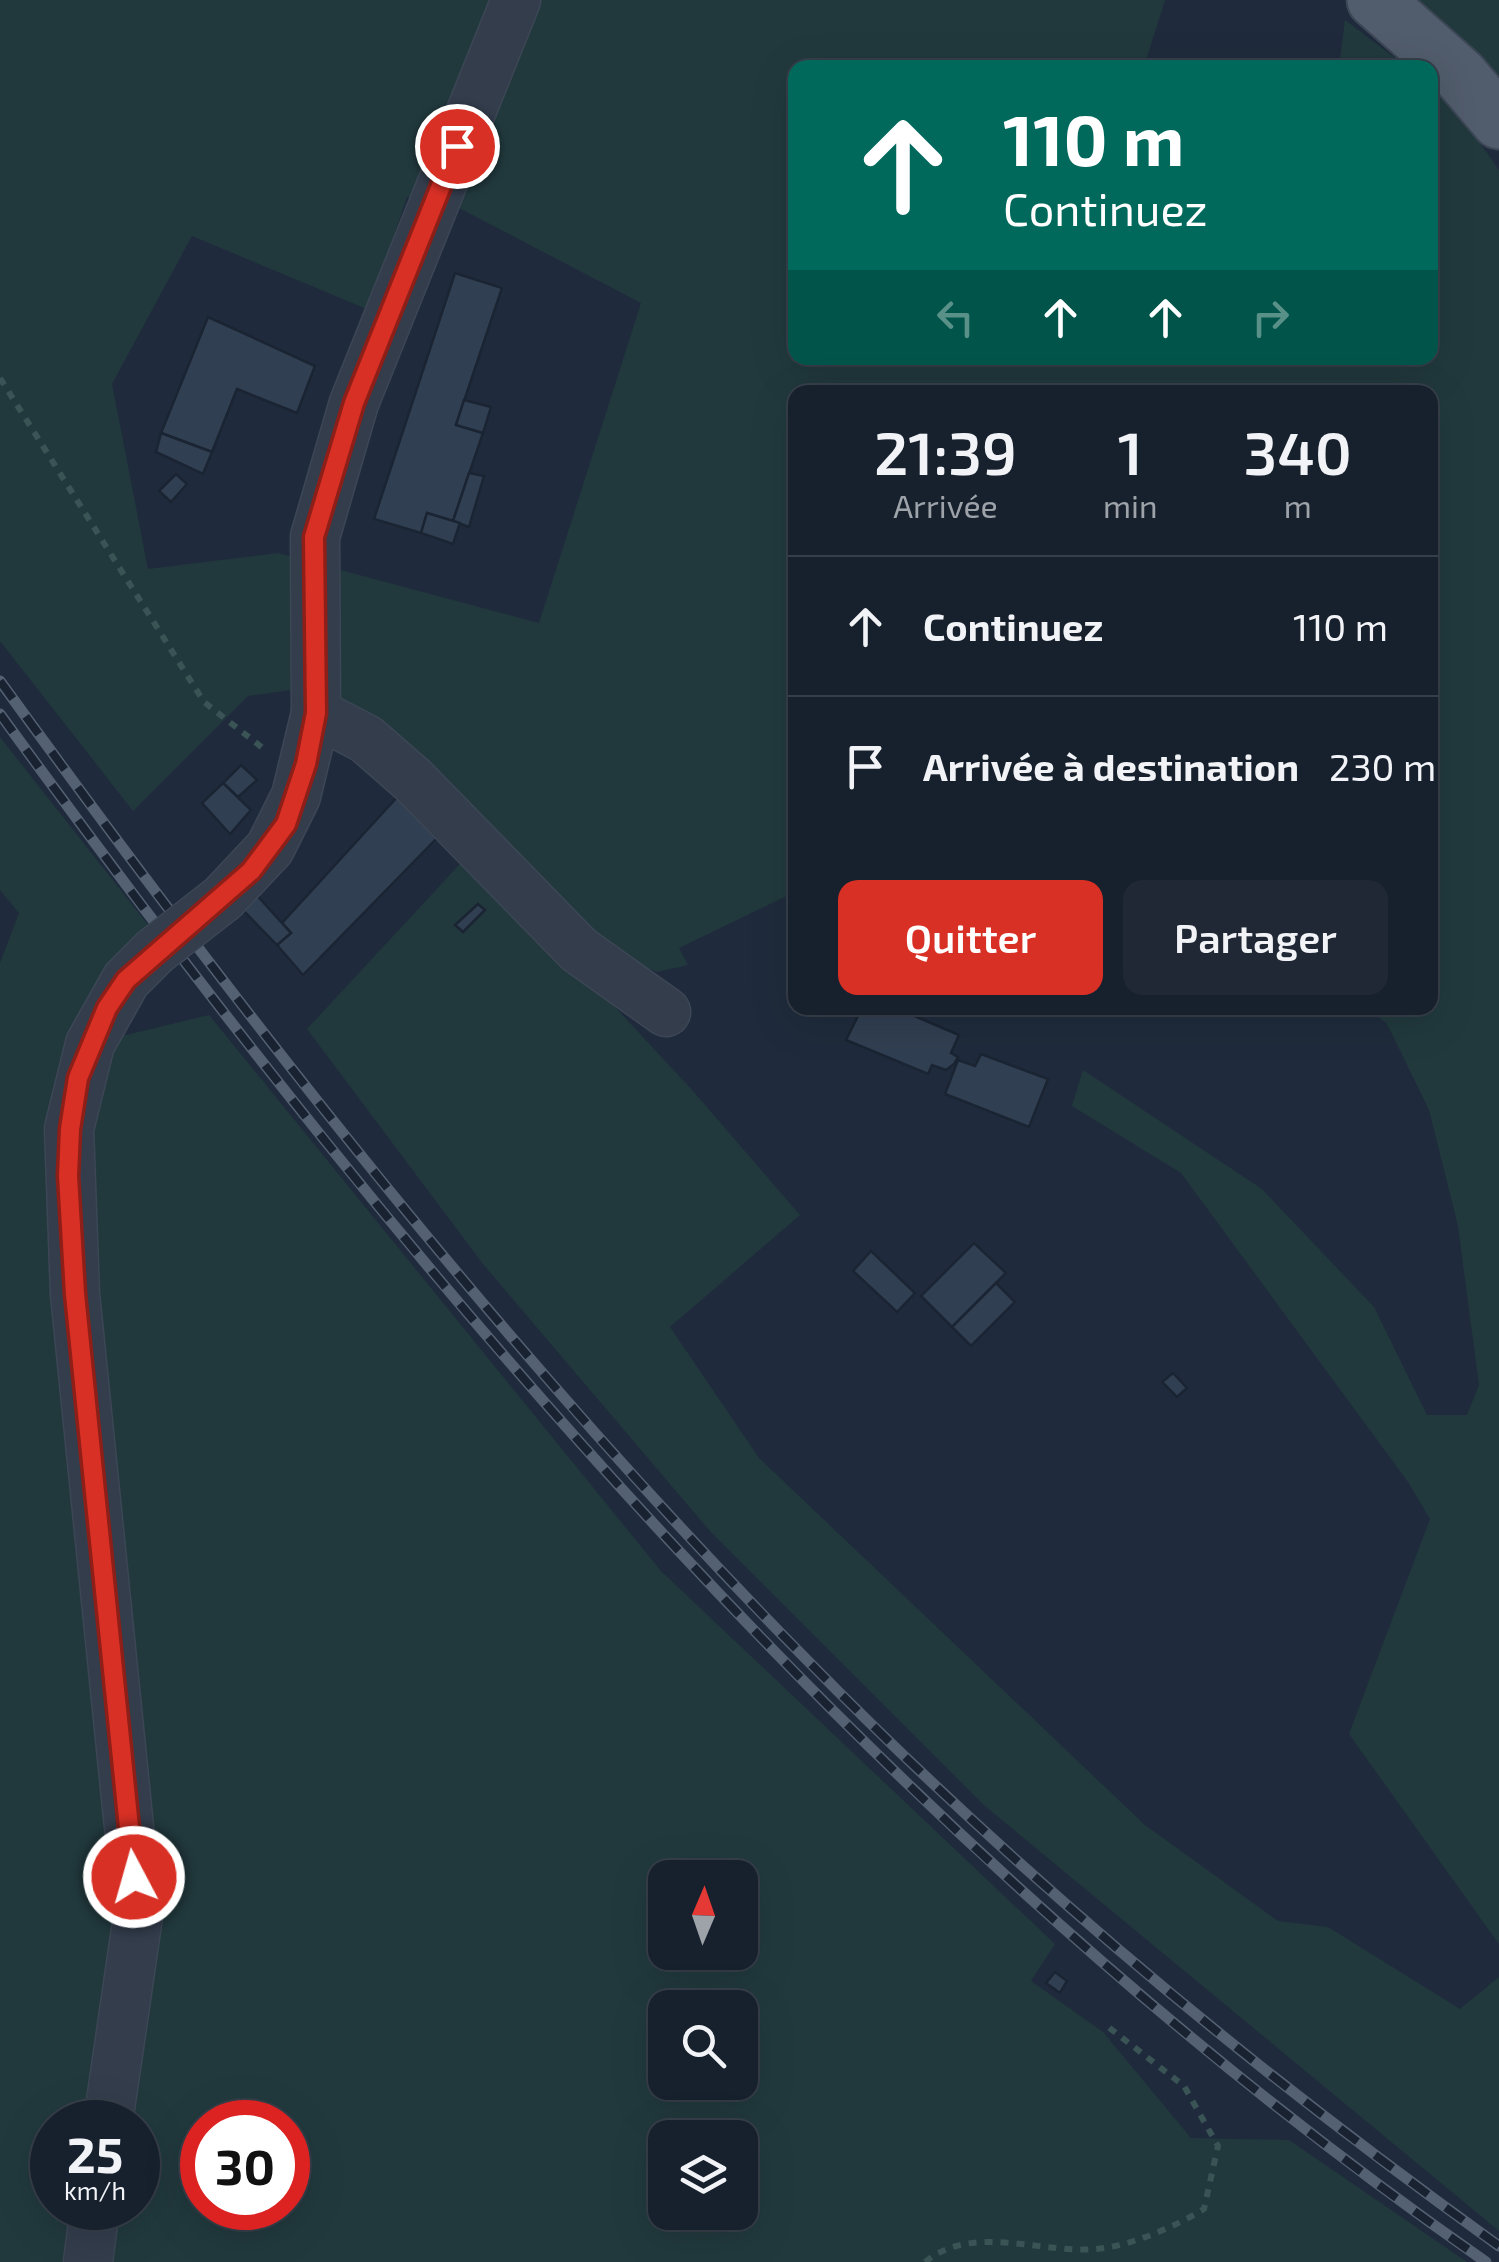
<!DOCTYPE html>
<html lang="fr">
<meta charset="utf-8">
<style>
body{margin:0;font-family:"Exo 2",sans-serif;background:#202835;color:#f1f3f6;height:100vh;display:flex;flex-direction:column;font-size:38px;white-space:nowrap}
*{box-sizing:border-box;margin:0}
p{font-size:32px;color:#9ea3aa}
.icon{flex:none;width:55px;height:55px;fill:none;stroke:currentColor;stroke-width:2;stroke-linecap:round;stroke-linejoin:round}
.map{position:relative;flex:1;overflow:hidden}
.details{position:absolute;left:788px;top:385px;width:650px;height:630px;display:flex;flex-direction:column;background:#17202d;border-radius:20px;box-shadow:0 10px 40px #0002,0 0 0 2px #363e49}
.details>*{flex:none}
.hud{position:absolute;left:788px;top:60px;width:650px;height:305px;border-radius:20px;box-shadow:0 10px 40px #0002,0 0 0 2px #363e49;background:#00695c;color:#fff;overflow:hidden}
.needle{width:65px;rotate:2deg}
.fabs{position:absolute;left:648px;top:1860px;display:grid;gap:20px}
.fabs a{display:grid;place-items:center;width:110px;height:110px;border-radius:20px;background:#17202d;box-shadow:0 10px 40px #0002,0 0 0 2px #363e49;font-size:50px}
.speed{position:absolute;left:30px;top:2100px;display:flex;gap:20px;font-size:50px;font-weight:700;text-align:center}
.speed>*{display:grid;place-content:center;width:130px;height:130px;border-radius:50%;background:#17202d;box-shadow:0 10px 40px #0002,0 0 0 2px #363e49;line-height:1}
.speed small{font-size:25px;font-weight:400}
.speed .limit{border:15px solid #d22;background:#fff;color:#111}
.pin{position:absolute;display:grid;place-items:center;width:85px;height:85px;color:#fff;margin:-42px;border:5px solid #fff;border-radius:50%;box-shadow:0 2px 10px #0007}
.me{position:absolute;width:110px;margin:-55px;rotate:354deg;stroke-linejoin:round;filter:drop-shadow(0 0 8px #0008)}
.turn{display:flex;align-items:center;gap:35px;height:210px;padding:0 50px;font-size:45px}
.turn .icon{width:130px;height:130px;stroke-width:2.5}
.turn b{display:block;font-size:70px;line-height:85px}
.lanes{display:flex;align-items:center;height:95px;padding:0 50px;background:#0003;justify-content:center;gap:50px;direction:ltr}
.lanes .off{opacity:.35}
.eta{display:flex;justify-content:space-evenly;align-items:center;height:170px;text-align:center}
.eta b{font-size:60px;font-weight:600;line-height:70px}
.cta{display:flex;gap:20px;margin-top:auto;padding:20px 50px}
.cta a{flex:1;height:115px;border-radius:20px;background:#d93025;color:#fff;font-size:40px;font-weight:600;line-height:115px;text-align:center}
.cta a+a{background:#202835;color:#f1f3f6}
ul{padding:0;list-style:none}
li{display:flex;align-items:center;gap:30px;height:140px;padding:0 50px;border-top:2px solid #363e49}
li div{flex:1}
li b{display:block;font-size:38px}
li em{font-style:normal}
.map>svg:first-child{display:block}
.green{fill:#21393d;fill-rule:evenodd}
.building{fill:#313f52;stroke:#1a2432;stroke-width:2.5}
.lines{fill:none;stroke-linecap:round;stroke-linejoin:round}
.minor-casing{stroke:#3c4655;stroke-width:51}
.major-casing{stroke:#3c4655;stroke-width:59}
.path{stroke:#3a5355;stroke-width:6;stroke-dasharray:8 8;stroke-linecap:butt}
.minor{stroke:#333d4c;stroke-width:48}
.major{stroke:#515c6c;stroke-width:55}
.rail-casing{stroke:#546173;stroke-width:11}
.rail{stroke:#192230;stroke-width:8;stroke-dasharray:22;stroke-linecap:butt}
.minor-bridge-casing{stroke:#3c4655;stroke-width:51;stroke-linecap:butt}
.minor-bridge{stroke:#333d4c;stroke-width:48}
.route-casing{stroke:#8d1f18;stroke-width:25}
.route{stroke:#d93025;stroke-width:18}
</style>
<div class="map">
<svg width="1499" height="2262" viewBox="0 0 1499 2262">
<rect width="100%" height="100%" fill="#1f2b3c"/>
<g class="green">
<path d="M0 0H1165L1144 67 795 68V358H1430V85L1448 98 1499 170V1944L1349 1734 1430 1519 1408 1482 1181 1173 1072 1106 1083 1070 1262 1189 1374 1307 1427 1415H1467L1479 1385 1458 1226 1429 1110 1387 1024 1367 1008H1430V392H795V892L679 948 688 965 657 972 611 953 341 707 335 684 333 568 539 623 641 303 459 208 407 197 369 310 192 236 112 384 148 569 278 553 297 558 298 689 248 696 133 811 0 641Z"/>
<path d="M1402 0H1499V98Z"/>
<path d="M1345 20 1407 67H1339Z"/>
<path d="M0 737 156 935C118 970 80 999 64 1050L209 1015 661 1571 1055 1944 1031 1981 1103 2032 1191 2138 1289 2140 1467 2262H0V963L19 913 0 890ZM665 1878H740V1952H665ZM665 2008H740V2082H665ZM52 2122H138V2208H52ZM202 2122H288V2208H202ZM665 2138H740V2212H665Z"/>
<path d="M471 852 693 1091 800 1215 670 1327 759 1458 1145 1825 1278 1921 1328 1927 1460 2009 1499 1977V2231L985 1806 709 1530 483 1264 307 1029Z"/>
</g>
<g class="building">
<path d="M455 273 502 288 456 425 483 433 453 521 427 513 421 533 374 519Z"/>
<path d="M208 317 315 366 297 413 237 389 212 452 161 433Z"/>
<path d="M464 400 491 407 483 433 456 425Z"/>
<path d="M161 433 212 452 203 474 156 452Z"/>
<path d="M469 473 484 476 469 527 453 521Z"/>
<path d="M176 474 187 484 171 502 159 491Z"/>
<path d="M427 513 460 523 453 544 421 533Z"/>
<path d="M241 765 257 780 238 797 223 783Z"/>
<path d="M223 783 251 810 230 834 202 803Z"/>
<path d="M400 794 438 837 303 975 277 945 291 933 282 923Z"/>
<path d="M253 891 291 933 277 945 236 903Z"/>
<path d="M478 904 485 910 463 932 455 925Z"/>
<path d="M862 1008H915L912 1015 959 1035 951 1053 958 1057 954 1064 946 1070 932 1065 928 1074 846 1040Z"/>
<path d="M981 1054 1048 1079 1029 1127 945 1094 958 1060 975 1066Z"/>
<path d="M974 1243 1006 1273 952 1327 921 1296Z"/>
<path d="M871 1251 915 1293 897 1312 853 1271Z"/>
<path d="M996 1283 1015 1302 971 1346 952 1327Z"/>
<path d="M1173 1373 1187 1388 1177 1397 1162 1382Z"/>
<path d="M1055 1972 1067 1981 1060 1993 1046 1983Z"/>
</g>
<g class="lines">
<defs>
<g id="minor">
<path d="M316 713 366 739 413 780 579 950 666 1012"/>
<path d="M223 898 270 848 296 796 316 713 315 537 354 403 516 0"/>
<path d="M108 2122 138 1916 75 1294 69 1129 90 1044 126 980 155 951"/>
<path d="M88 2262 95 2208"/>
</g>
<path id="major" d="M1375 0 1460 75 1499 121"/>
</defs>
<use href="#minor" class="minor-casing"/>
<use href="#major" class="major-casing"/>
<g class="path">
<path d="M0 378 204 702 264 749"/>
<path d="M925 2262C976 2221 1045 2257 1104 2248 1137 2243 1176 2226 1204 2209L1218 2146 1184 2086 1107 2026"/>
</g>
<use href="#minor" class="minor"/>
<use href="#major" class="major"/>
<defs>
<g id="rail">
<path d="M0 681C244 1018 515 1364 807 1660 1019 1876 1253 2070 1499 2246"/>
<path d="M0 714C421 1294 894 1850 1486 2262"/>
</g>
</defs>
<use href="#rail" class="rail-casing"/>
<use href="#rail" class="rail"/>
<defs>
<path id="minor-bridge" d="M155 951 223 898"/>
</defs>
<use href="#minor-bridge" class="minor-bridge-casing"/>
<use href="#minor-bridge" class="minor-bridge"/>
</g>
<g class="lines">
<defs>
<path id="route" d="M134 1877 75 1294 68 1176 70 1129 78 1078 107 1008 126 980 251 871 286 824 306 764 316 713 314 537 354 403 457 146"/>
</defs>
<use href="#route" class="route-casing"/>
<use href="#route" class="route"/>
</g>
</svg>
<div class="fabs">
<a><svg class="needle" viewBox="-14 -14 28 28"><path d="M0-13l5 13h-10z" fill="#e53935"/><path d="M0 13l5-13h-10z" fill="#9ea3aa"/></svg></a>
<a><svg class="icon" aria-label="search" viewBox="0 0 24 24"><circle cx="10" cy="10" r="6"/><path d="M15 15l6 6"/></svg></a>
<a><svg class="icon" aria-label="layers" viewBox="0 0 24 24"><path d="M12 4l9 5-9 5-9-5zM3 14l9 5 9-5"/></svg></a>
</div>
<div class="speed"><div>25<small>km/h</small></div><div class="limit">30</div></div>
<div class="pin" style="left:457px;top:146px;background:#d93025"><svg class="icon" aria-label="arrive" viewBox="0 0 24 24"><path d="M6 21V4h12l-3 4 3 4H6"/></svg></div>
<svg class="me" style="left:134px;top:1877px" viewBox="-20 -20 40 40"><circle r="17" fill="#d93025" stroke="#fff" stroke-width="3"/><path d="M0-11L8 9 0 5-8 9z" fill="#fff"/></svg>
<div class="hud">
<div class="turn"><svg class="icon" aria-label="ahead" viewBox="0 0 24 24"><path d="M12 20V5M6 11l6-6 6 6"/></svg><div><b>110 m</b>Continuez</div></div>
<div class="lanes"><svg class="icon off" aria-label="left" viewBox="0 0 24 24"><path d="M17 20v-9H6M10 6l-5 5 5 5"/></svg><svg class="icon" aria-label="ahead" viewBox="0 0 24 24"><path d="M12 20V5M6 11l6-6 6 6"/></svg><svg class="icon" aria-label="ahead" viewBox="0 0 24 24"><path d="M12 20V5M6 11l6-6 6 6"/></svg><svg class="icon off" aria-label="right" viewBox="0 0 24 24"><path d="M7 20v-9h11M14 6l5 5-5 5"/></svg></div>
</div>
<section class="details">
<div class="eta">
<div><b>21:39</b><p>Arrivée</p></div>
<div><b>1</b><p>min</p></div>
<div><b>340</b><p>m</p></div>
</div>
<ul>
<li><svg class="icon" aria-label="ahead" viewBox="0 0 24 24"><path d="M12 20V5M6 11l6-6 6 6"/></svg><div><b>Continuez</b></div><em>110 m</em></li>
<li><svg class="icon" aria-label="arrive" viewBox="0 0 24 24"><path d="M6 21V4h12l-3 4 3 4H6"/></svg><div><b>Arrivée à destination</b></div><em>230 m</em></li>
</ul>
<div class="cta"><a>Quitter</a><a>Partager</a></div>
</section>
</div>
